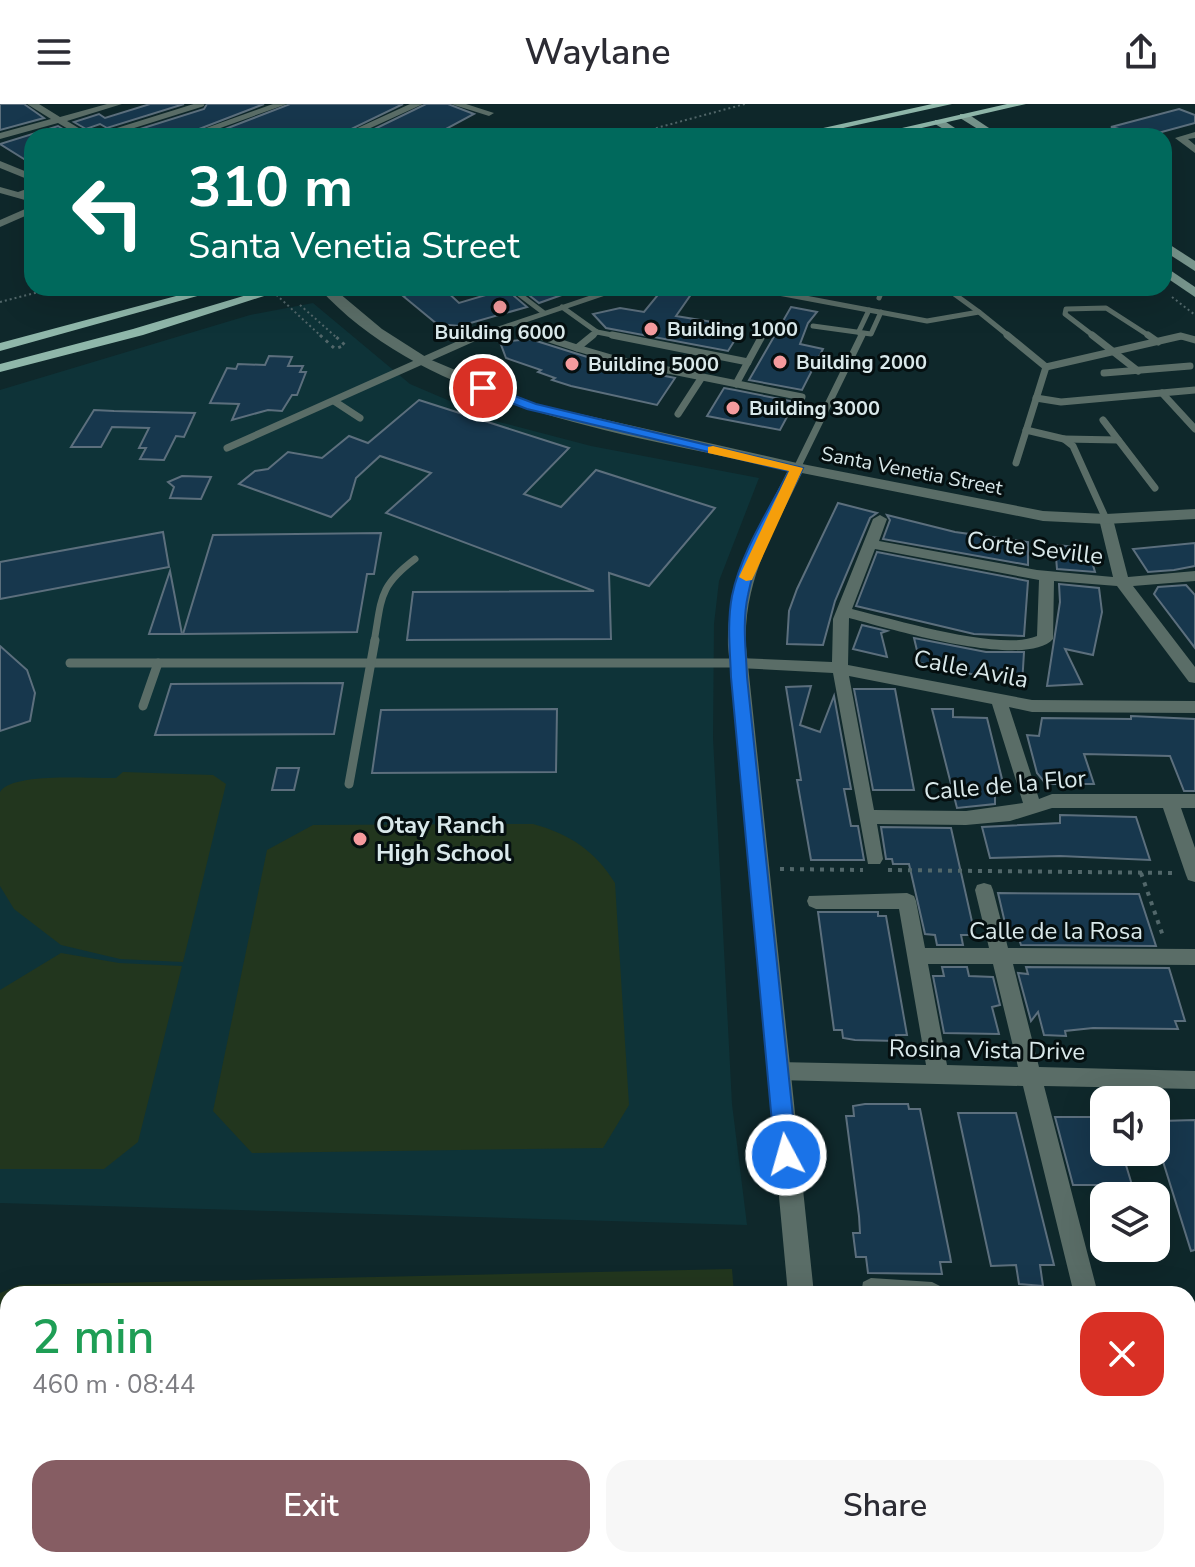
<!DOCTYPE html>
<meta charset="utf-8">
<style>
body{margin:0;font-family:"Nunito Sans",sans-serif;background:#f7f7f7;color:#2b2b33;height:100vh;display:flex;flex-direction:column;font-size:30px;white-space:nowrap}
*{box-sizing:border-box;margin:0}
p{font-size:26px;color:#7c7c81}
.icon{flex:none;width:44px;height:44px;fill:none;stroke:currentColor;stroke-width:2;stroke-linecap:round;stroke-linejoin:round}
.map{position:relative;flex:1;overflow:hidden}
.details{position:absolute;left:0px;top:1182px;width:1196px;height:282px;display:flex;flex-direction:column;background:#fff;border-radius:24px 24px 0 0;box-shadow:0 8px 32px #0002}
.details>*{flex:none}
.guide{position:absolute;left:24px;top:24px;width:1148px;height:168px;border-radius:24px;box-shadow:0 8px 32px #0002;background:#00695c;color:#fff;overflow:hidden}
.fabs{position:absolute;left:1090px;top:982px;display:grid;gap:16px}
.fabs a{display:grid;place-items:center;width:80px;height:80px;border-radius:16px;background:#fff;box-shadow:0 8px 32px #0002;font-size:40px}
.pin{position:absolute;display:grid;place-items:center;width:68px;height:68px;color:#fff;margin:-34px;border:4px solid #fff;border-radius:50%;box-shadow:0 2px 8px #0007}
.me{position:absolute;width:88px;margin:-44px;rotate:354deg;stroke-linejoin:round;filter:drop-shadow(0 0 6px #0008)}
.turn{display:flex;align-items:center;gap:28px;height:168px;padding:0 32px;font-size:36px}
.turn .icon{width:104px;height:104px;stroke-width:2.5}
.turn b{display:block;font-size:56px;line-height:68px}
.round{display:grid;place-items:center;flex:none;width:84px;height:84px;border-radius:24px;background:#f7f7f7}
.headline{display:flex;align-items:center;justify-content:space-between;height:136px;padding:0 32px}
h1{font-size:48px;font-weight:600;line-height:60px;color:#1e9e55}
.primary-button{display:flex;gap:16px;margin-top:auto;padding:16px 32px}
.primary-button a{flex:1;height:92px;border-radius:24px;background:#865d63;color:#fff;font-size:32px;font-weight:600;line-height:92px;text-align:center}
.primary-button a+a{background:#f7f7f7;color:#2b2b33}
header{display:flex;justify-content:space-between;align-items:center;height:104px;padding:0 32px;background:#fff;font-size:36px;font-weight:600}
.map>svg:first-child{display:block}
.built{fill:#0e3338}
.green{fill:#22361e}
.building{fill:#17374d;stroke:#5c6f7d;stroke-width:2}
.lines{fill:none;stroke-linecap:round;stroke-linejoin:round}
.path-far1{stroke:#52676a;stroke-width:2;stroke-dasharray:2 3;stroke-linecap:butt}
.path{stroke:#52676a;stroke-width:4;stroke-dasharray:4 6;stroke-linecap:butt}
.service-far2{stroke:#5a6d67;stroke-width:5}
.service-far1{stroke:#5a6d67;stroke-width:7}
.service{stroke:#5a6d67;stroke-width:9}
.minor{fill:#5a6d67;fill-rule:evenodd}
.tertiary{fill:#5a6d67;fill-rule:evenodd}
.secondary{fill:#78968d;fill-rule:evenodd}
.primary{fill:#8fb7aa;fill-rule:evenodd}
.path-bridge-far1{stroke:#52676a;stroke-width:2;stroke-dasharray:2 3;stroke-linecap:butt}
.path-bridge{stroke:#52676a;stroke-width:3;stroke-dasharray:3 5;stroke-linecap:butt}
.route{fill:#1a73e8;stroke:#114b97;stroke-width:2}
.slow{fill:#f59e0b}
.poi-dot{fill:#f59b9e;stroke:#050f10;stroke-width:3}
.labels{text-anchor:middle;dominant-baseline:central;stroke-width:6;stroke-linejoin:round;paint-order:stroke}
.far-poi-label{font-size:20px;font-weight:bold;fill:#d9e8ea;stroke:#050f10;text-anchor:start}
.far-street-label{font-size:20px;fill:#d9e8ea;stroke:#050f10}
.street-label{font-size:24px;fill:#d9e8ea;stroke:#050f10}
.poi-label{font-size:24px;font-weight:bold;fill:#d9e8ea;stroke:#050f10;text-anchor:start}
</style>
<header><svg class="icon" aria-label="menu" viewBox="0 0 24 24"><path d="M4 6h16M4 12h16M4 18h16"/></svg>Waylane<svg class="icon" aria-label="share" viewBox="0 0 24 24"><path d="M12 15V3M7 8l5-5 5 5M5 13v7h14v-7"/></svg></header>
<div class="map">
<svg width="1195" height="1463" viewBox="0 0 1195 1463">
<rect width="100%" height="100%" fill="#0f282b"/>
<path class="built" d="M313 199 410 280 499 318 591 342 759 374 719 477 714 520 713 634 732 1000 747 1121 0 1099V286L250 211Z"/>
<g class="green">
<path d="M123 668 213 671 226 680 183 858 120 855 61 841 14 805 0 782V688C12 668 92 675 116 674Z"/>
<path d="M533 720C570 730 595 747 615 779L629 1001 603 1044 252 1049 213 1007 267 746 313 721Z"/>
<path d="M61 849 119 859 182 862 138 1038 104 1065H0V886Z"/>
<path d="M732 1165 734 1190H8V1456H758V1463H0V1189L19 1181Z"/>
</g>
<g class="building">
<path d="M0 0H24L44 14 0 26Z"/>
<path d="M150 0H184L107 24 100 20 86 25 74 18 99 10 105 14Z"/>
<path d="M207 0H264L181 32 121 31 204 5Z"/>
<path d="M290 0H403L337 32H207Z"/>
<path d="M426 0H448L474 10 433 32H360Z"/>
<path d="M1179 5 1195 11V19L1147 32 1111 23Z"/>
<path d="M58 22 71 30 32 32V60L0 40Z"/>
<path d="M432 184H443L459 199 506 185 527 203 460 222 437 220 403 192Z"/>
<path d="M520 184H573V187L539 199Z"/>
<path d="M668 185 692 189 676 212 743 223 728 247 606 224 593 210 620 204 644 208 661 187Z"/>
<path d="M791 203 817 208 808 219 800 240 823 245 802 286 749 276Z"/>
<path d="M530 235 616 262 675 274 657 301 571 282 552 276 555 274 538 268 541 266 506 254 500 238Z"/>
<path d="M269 252 292 253 288 262H303L300 268H306L297 291H292L282 307 268 306 232 316 239 300 210 299 227 264 236 265 238 260 265 261Z"/>
<path d="M724 284 735 286 795 298 780 326 707 312Z"/>
<path d="M419 296 569 344 524 390 561 403 596 366 715 404 649 482 609 469 611 535 407 536 413 488 594 487 386 409 431 369 380 352 356 374 350 395 331 413 239 380 255 367 268 365 288 348 322 354 349 332 368 339Z"/>
<path d="M94 306 114 307 195 309 184 333 176 332 164 356 140 355 146 344H139L149 324 112 323 101 343H71Z"/>
<path d="M182 372 211 373 201 395 170 394 174 383 168 378Z"/>
<path d="M838 399 877 409 870 414 835 497 823 541 787 540 789 507 797 485Z"/>
<path d="M887 411 955 428 1028 438V461L883 435 890 416Z"/>
<path d="M163 428 169 463 0 495V458Z"/>
<path d="M381 429 374 470H367L357 528 183 530 213 431Z"/>
<path d="M1195 439V462L1174 466 1148 468 1133 445Z"/>
<path d="M1055 441 1088 444 1095 468 1057 465Z"/>
<path d="M877 448 1028 477 1024 532 974 530 856 502Z"/>
<path d="M170 467 182 530H149Z"/>
<path d="M1059 480 1099 484 1102 508 1093 551 1065 545 1082 580 1047 582 1060 498Z"/>
<path d="M1186 481 1195 491V544L1154 490 1158 483Z"/>
<path d="M862 521 887 527 881 529 887 553 853 545Z"/>
<path d="M914 534 986 548H1024L1022 581 920 559Z"/>
<path d="M0 542 27 566 35 589 30 617 0 627Z"/>
<path d="M343 579 334 630 155 631 171 580Z"/>
<path d="M811 582 800 621 820 628 834 592 851 685H844L851 722H858L864 756H811L797 676H801L786 583Z"/>
<path d="M854 585H895L914 686H873Z"/>
<path d="M557 605 556 668 372 669 381 606Z"/>
<path d="M932 605H953V613L987 614 1003 679H995V700L957 704Z"/>
<path d="M1131 612 1195 615V687H1184L1170 652 1084 650 1094 680H1046L1037 669 1027 631 1039 632 1042 614 1131 615Z"/>
<path d="M277 664H299L294 686H272Z"/>
<path d="M1060 711 1136 713 1150 756 1060 752 990 754 982 723 1060 719Z"/>
<path d="M881 723 951 724 975 831H961L963 841H937L935 831 925 830 909 760H893L892 755H886Z"/>
<path d="M998 789 1139 790 1156 842 1021 841 1018 832H1008Z"/>
<path d="M818 808H878V812H886L907 931H896L897 937 855 936 843 934 842 926H834Z"/>
<path d="M942 863H967L969 872 993 873 1000 901 992 903 999 930 944 929 933 872H944Z"/>
<path d="M1026 863 1169 864 1185 917H1175L1178 925 1093 924 1065 927 1066 932 1044 931 1038 908 1031 917 1018 869 1028 870Z"/>
<path d="M865 1000H908L909 1005H920L950 1152 951 1158H940L942 1170 868 1169 866 1153H856L853 1129H860L859 1112 846 1012H854L853 1002Z"/>
<path d="M958 1009H1016L1054 1161H1040L1043 1182 1019 1180 1016 1161 991 1162Z"/>
<path d="M1055 1013H1104V1048H1122L1132 1081H1073Z"/>
<path d="M1195 1016V1146L1191 1147 1156 1035V1023H1163L1161 1017Z"/>
</g>
<g class="lines">
<g class="path-far1">
<path d="M627 32 745 0"/>
<path d="M1172 193 1195 211"/>
<path d="M0 198 54 184"/>
</g>
<g class="path">
<path d="M780 765 863 766"/>
<path d="M888 766 1175 769"/>
<path d="M1141 769 1164 835"/>
</g>
<g class="service-far2">
<path d="M100 32 202 0"/>
<path d="M511 184 544 209"/>
<path d="M752 184 927 217 979 208 1010 233"/>
<path d="M946 184 979 208"/>
<path d="M400 185 403 184"/>
<path d="M879 194 883 184"/>
<path d="M562 203 597 228 622 233"/>
<path d="M813 222 871 230 881 208"/>
<path d="M531 229 543 233"/>
<path d="M475 233 620 184"/>
<path d="M591 233 597 228"/>
<path d="M861 233 859 227 869 206"/>
<path d="M1095 233 1065 210 1066 205 1106 204 1151 233"/>
<path d="M1176 233H1185"/>
</g>
<g class="service-far1">
<path d="M537 231 577 244"/>
<path d="M593 231 577 244 618 256 802 293"/>
<path d="M612 231 748 258"/>
<path d="M1007 231 1046 263 1016 359"/>
<path d="M1092 231 1138 267"/>
<path d="M1148 231 1158 238"/>
<path d="M1046 263 1181 232 1195 236"/>
<path d="M1104 269 1190 262"/>
<path d="M736 280 761 234"/>
<path d="M1162 289 1195 325"/>
<path d="M1036 294 1061 298 1195 286"/>
<path d="M334 297 360 314"/>
<path d="M678 310 702 273"/>
<path d="M1103 316 1155 384"/>
<path d="M1026 326 1064 335 1073 342 1106 415"/>
<path d="M1064 335 1118 336"/>
<path d="M227 344 480 231"/>
<path d="M797 364 862 231"/>
<path d="M374 538C382 494 378 483 415 455"/>
</g>
<g class="service">
<path d="M70 559H738"/>
<path d="M143 602 158 559"/>
<path d="M349 680 375 536"/>
</g>
<g class="minor">
<path d="M27 0H39L60 13 107 0H122L67 17 92 32H80L58 19 0 35V29L51 15Z"/>
<path d="M273 0H287L198 32H184Z"/>
<path d="M410 0H423L353 32H340Z"/>
<path d="M451 0H466L494 9 489 12Z"/>
<path d="M1195 28V34L1188 35 1195 41V49L1175 34Z"/>
<path d="M0 57 32 70V77L0 64Z"/>
<path d="M0 83 18 88 32 83V90L29 91 32 92V98L0 89Z"/>
<path d="M32 102V109L0 123V116Z"/>
<path d="M880 411 887 415 879 437 1037 466 1113 473 1099 415 1106 411 1113 415 1128 473 1195 467V477L1133 482 1195 563V579L1189 578 1117 482 1054 477 1053 535C1025 566 888 524 849 514L848 561 1032 596 1195 597V609L1032 608 1009 603 1039 695 1052 690H1195V704H1181L1195 744V778L1188 776 1186 771 1163 704H1052L1010 717 966 721 877 720 883 755 880 760H868L833 569 738 564 730 559 738 554 832 558 833 515 873 415ZM875 445 1039 476 1037 532C1001 548 893 515 852 505ZM849 572 992 600 1023 699 966 707 874 706Z"/>
<path d="M984 779 991 781 993 786 1008 844 1195 845V861L1013 860 1039 963 1195 967V985L1044 982 1098 1190H1074L1023 982 777 976 770 974 767 967 770 960 777 958 926 961 899 805H816L809 802 807 797 809 792 907 789 914 792 916 797 925 844H989L975 786 977 781ZM928 860H993L1018 963 947 961Z"/>
<path d="M871 1174 932 1178 940 1182 944 1190H861L863 1178Z"/>
<path d="M1188 1196 1195 1197V1221L1188 1220Z"/>
</g>
<g class="tertiary">
<path d="M319 184H333L382 225 429 255 536 300 797 359 1043 407 1106 410 1195 405V415L1106 420 1043 417 802 369C774 427 743 476 746 542L814 1190H788L728 542C726 475 759 425 788 366 637 332 427 305 319 184Z"/>
<rect x="815" y="1456" width="30" height="7"/>
</g>
<g class="secondary">
<path d="M960 10H968L1001 32H989L960 14Z"/>
<path d="M935 16H943L967 32H955L935 20Z"/>
<path d="M1164 137 1195 157V167L1164 147Z"/>
<path d="M1164 162 1195 183V193L1164 172Z"/>
</g>
<g class="primary">
<path d="M932 0H952L807 32H787Z"/>
<path d="M1007 0H1026L887 32H867Z"/>
<path d="M206 184H226L0 247V239Z"/>
<path d="M270 184H289L143 231 0 268V260L133 225Z"/>
</g>
<g class="path-bridge-far1">
<path d="M269 184 322 233"/>
<path d="M300 201 336 233"/>
</g>
<path class="path-bridge" d="M320 231 335 245 345 241 334 231"/>
</g>
<path class="route" d="M483 280 536 300 803 364C784 404 756 447 748 491 742 518 746 546 747 573L797 1051 794 1058 786 1061 778 1058 775 1051 731 573C730 546 727 518 732 492 741 448 769 406 789 367L527 305 478 286 476 284Z"/>
<path class="slow" d="M713 342 803 364 752 476 746 477 739 473 789 367 708 349V343Z"/>
<g class="poi-dot">
<circle cx="500" cy="203" r="8"/>
<circle cx="651" cy="225" r="8"/>
<circle cx="780" cy="258" r="8"/>
<circle cx="572" cy="260" r="8"/>
<circle cx="733" cy="304" r="8"/>
<circle cx="360" cy="735" r="8"/>
</g>
<g class="labels">
<g class="far-poi-label">
<text x="667" y="225">Building 1000</text>
<text x="500" y="228" text-anchor="middle">Building 6000</text>
<text x="796" y="258">Building 2000</text>
<text x="588" y="260">Building 5000</text>
<text x="749" y="304">Building 3000</text>
</g>
<g class="far-street-label">
<text transform="translate(912 367) rotate(11)">Santa Venetia Street</text>
</g>
<g class="street-label">
<text transform="translate(1035 444) rotate(7)">Corte Seville</text>
<text transform="translate(971 565) rotate(11)">Calle Avila</text>
<text transform="translate(1005 681) rotate(-5)">Calle de la Flor</text>
<text x="1056" y="827">Calle de la Rosa</text>
<text transform="translate(987 946) rotate(1)">Rosina Vista Drive</text>
</g>
<g class="poi-label">
<text x="376" y="721">Otay Ranch<tspan x="376" dy="28">High School</tspan></text>
</g>
</g>
</svg>
<div class="fabs">
<a><svg class="icon" aria-label="sound" viewBox="0 0 24 24"><path d="M4 9h4l5-4v14l-5-4H4zM17 9q2 3 0 6"/></svg></a>
<a><svg class="icon" aria-label="layers" viewBox="0 0 24 24"><path d="M12 4l9 5-9 5-9-5zM3 14l9 5 9-5"/></svg></a>
</div>
<div class="pin" style="left:483px;top:284px;background:#d93025"><svg class="icon" aria-label="arrive" viewBox="0 0 24 24"><path d="M6 21V4h12l-3 4 3 4H6"/></svg></div>
<svg class="me" style="left:786px;top:1051px" viewBox="-20 -20 40 40"><circle r="17" fill="#1a73e8" stroke="#fff" stroke-width="3"/><path d="M0-11L8 9 0 5-8 9z" fill="#fff"/></svg>
<div class="guide">
<div class="turn"><svg class="icon" aria-label="left" viewBox="0 0 24 24"><path d="M17 20v-9H6M10 6l-5 5 5 5"/></svg><div><b>310 m</b>Santa Venetia Street</div></div>
</div>
<section class="details">
<div class="headline"><div><h1>2 min</h1><p>460 m · 08:44</p></div><a class="round" style="background:#d93025;color:#fff"><svg class="icon" aria-label="close" viewBox="0 0 24 24"><path d="M6 6l12 12M18 6L6 18"/></svg></a></div>
<div class="primary-button"><a>Exit</a><a>Share</a></div>
</section>
</div>
